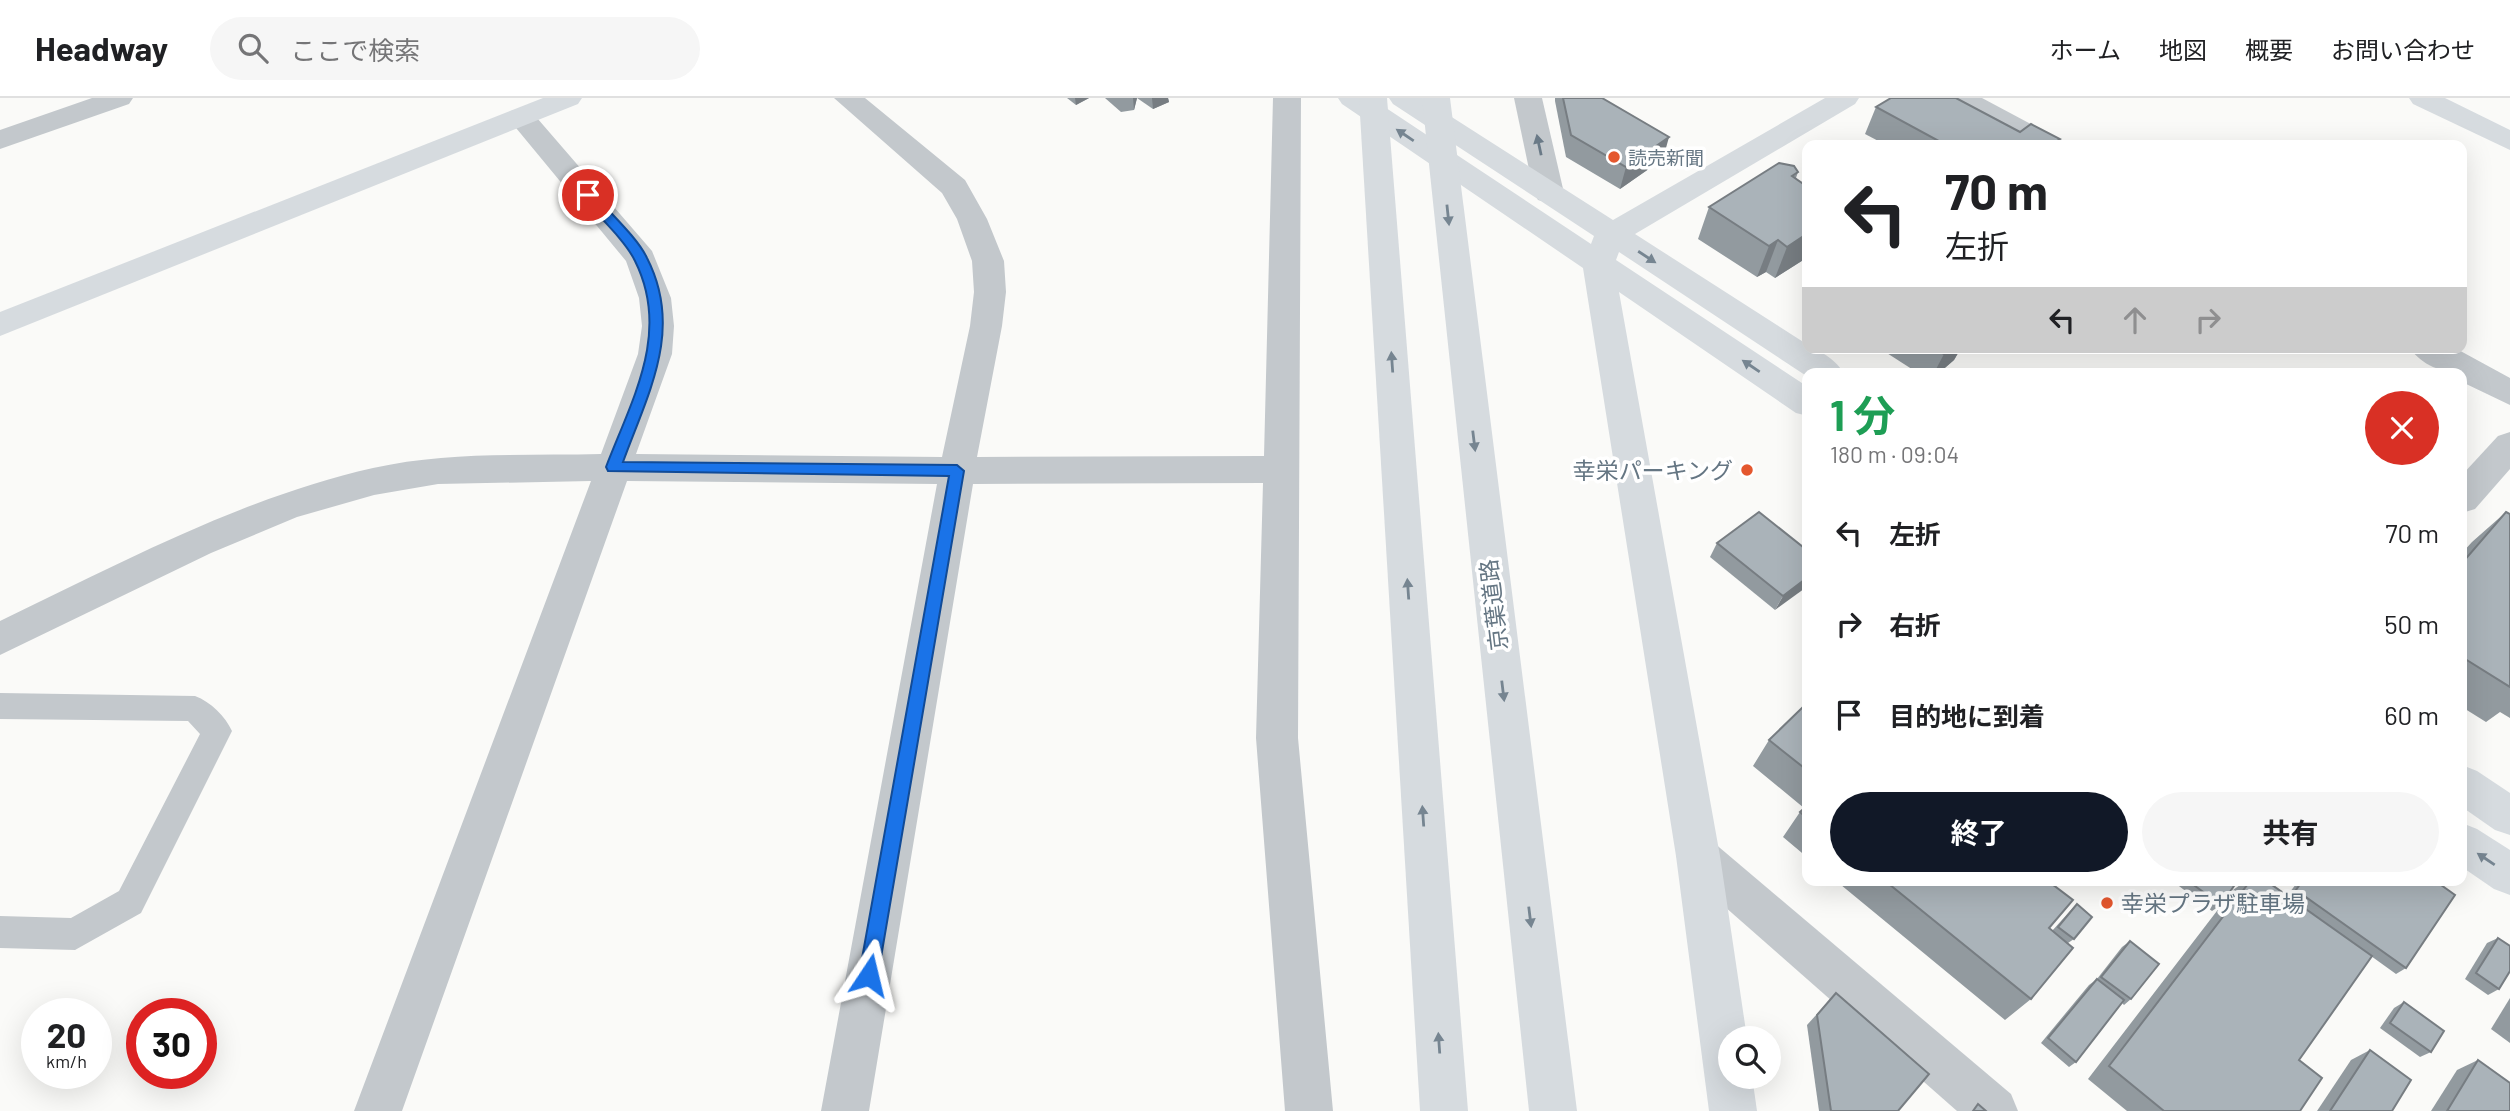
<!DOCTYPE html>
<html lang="ja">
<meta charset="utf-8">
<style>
body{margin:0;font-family:Barlow,"Noto Sans JP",sans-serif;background:#f6f6f6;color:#202124;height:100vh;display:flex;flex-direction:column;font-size:26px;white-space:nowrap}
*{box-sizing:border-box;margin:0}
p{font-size:23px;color:#757577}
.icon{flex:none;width:38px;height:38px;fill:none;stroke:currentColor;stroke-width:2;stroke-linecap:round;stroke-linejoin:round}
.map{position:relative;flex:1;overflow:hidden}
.drawer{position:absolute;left:1802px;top:270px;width:665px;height:518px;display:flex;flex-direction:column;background:#fff;border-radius:14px;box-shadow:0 7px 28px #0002}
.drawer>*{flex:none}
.banner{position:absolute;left:1802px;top:42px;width:665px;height:214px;border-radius:14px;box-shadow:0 7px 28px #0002;background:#fff;color:#202124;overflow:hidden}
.buttons{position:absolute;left:1718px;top:928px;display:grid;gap:14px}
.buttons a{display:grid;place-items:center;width:63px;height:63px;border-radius:50%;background:#fff;box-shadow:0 7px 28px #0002;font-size:35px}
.speed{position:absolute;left:21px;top:900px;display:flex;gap:14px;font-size:35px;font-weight:700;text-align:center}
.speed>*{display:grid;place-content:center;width:91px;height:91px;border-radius:50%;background:#fff;box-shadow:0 7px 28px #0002;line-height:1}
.speed small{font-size:18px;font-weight:400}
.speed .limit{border:10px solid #d22;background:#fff;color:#111}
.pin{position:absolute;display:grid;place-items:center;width:60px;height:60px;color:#fff;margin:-30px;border:4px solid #fff;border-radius:50%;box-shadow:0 2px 7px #0007}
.me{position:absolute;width:77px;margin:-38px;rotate:10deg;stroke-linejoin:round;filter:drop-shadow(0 0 5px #0008)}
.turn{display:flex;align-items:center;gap:24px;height:147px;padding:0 28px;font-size:32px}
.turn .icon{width:91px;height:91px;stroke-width:2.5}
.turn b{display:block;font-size:49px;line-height:60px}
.lanes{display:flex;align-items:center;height:66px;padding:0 28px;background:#0003;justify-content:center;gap:35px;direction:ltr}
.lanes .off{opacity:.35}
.round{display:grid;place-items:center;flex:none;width:74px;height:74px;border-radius:37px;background:#f6f6f6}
.summary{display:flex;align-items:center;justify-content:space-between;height:119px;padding:0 28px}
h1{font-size:42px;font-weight:700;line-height:52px;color:#1e9e55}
.primary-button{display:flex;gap:14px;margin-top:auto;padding:14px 28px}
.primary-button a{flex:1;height:80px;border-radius:42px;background:#111827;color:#fff;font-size:28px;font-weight:700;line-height:80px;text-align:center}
.primary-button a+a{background:#f6f6f6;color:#202124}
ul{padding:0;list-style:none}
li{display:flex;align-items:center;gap:21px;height:91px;padding:0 28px}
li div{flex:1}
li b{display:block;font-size:26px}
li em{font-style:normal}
header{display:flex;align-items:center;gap:42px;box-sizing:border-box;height:98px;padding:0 35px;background:#fff;border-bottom:2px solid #e0e0e0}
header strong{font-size:33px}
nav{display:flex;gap:38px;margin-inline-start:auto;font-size:24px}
.search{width:490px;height:63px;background:#f6f6f6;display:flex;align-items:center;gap:18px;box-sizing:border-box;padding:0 24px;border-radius:38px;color:#757577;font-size:26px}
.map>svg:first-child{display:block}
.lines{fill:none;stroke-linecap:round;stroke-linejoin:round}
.lane{fill:#c3c8cc;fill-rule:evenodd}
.street{fill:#c3c8cc;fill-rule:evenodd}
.secondary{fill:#d6dbdf;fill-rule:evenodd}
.highway{fill:#d6dbdf;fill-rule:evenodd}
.wall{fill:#929a9f}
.shaded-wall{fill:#777d82}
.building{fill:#aab3b9;stroke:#777d82;stroke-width:2}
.oneway{fill:#768591}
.oneway2{fill:#6a7a87}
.route{fill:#1a73e8;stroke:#114b97;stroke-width:2}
.poi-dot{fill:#e4572e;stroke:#fff;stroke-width:2.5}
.labels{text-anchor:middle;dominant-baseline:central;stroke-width:7;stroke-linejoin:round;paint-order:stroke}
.far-poi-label{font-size:19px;fill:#657683;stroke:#fff;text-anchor:start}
.poi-label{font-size:23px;fill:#657683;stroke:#fff;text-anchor:end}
.street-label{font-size:23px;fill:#657683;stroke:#fff}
</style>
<header>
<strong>Headway</strong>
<div class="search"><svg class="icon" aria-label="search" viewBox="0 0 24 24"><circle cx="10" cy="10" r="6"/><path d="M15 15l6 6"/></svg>ここで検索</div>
<nav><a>ホーム</a><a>地図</a><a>概要</a><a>お問い合わせ</a></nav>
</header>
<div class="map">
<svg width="2510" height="1013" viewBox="0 0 2510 1013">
<rect width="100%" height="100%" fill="#fafaf8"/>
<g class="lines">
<path class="lane" d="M0 595 195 598C211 604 225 618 232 633L141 815 75 852 0 850V818L71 820 119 793 200 636 188 623 0 621Z"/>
<g class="street">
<path d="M92 0H133L129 6 0 51V32Z"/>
<path d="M834 0H865L965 82 987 121 1004 163 1006 194 1002 228 977 359 1264 358 1273 0H1301L1298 640 1333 1013H1285L1256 640 1263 385 973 386 869 1013H821L937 386 627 383 402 1013H354L591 383 438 386 374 397 297 419 211 455 0 557V523C121 465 241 400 373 370 447 353 526 358 601 356L638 256 642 228 639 200 626 163 507 19 511 13 521 10 531 13 652 153 671 200 674 228 672 256 636 356 942 359 970 228 974 194 972 163 957 121 942 95Z"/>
<path d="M1514 0H1542L1564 95 1560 102 1549 105 1538 102 1534 95Z"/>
<path d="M1947 0H1982L2059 41 2064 47H2027L1951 6Z"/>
<path d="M2410 250H2455L2510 280V307L2462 284V275C2443 275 2421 267 2410 250Z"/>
<path d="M2510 334V371L2475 411 2462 415V377L2498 338Z"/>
<path d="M1698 738 1713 744 2011 996 2018 1013H1957L1683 772 1676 758 1683 744Z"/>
</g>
<g class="secondary">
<path d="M543 0H582L578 6 0 238V214Z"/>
<path d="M1338 0H1371L1591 146 1594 138 1393 6 1389 0H1422L1613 122 1825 0H1859L1855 6 1635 136 1808 247V250C1821 251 1837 264 1844 275H1808V279L1619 154 1616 162 1808 289V318L1796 315 1619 194 1720 758 1747 940H1731V978H1752L1757 1013H1709L1676 758 1583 170 1342 6Z"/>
<path d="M2409 0H2445L2510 32V52L2413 6Z"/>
<path d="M2462 667 2477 673 2510 695V737L2495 732 2462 709Z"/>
<path d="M2462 725 2477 731 2510 752V797L2494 791 2462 769Z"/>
</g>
<g class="highway">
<path d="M1359 0H1387L1468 1013H1420Z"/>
<path d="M1422 0H1450L1577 1013H1529Z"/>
</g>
</g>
<g class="wall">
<path d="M1067 0H1089L1076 7Z"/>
<path d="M1105 0H1137L1134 12 1121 14Z"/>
<path d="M1137 0H1168L1169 4 1153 11Z"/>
<path d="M1555 0H1602L1663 61 1620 91 1566 59 1555 3Z"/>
<path d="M1876 9 2020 34 2056 47H1886L1865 36Z"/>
<path d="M1798 74 1796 80 1802 85 1808 80V159L1775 180 1766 174 1757 179 1698 141 1709 109Z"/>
<path d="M1879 250H1961L1954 262 1939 275H1918Z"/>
<path d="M2506 414 2510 416V620L2500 614 2486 624 2462 609V455L2472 444Z"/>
<path d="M1717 445 1808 453 1775 512 1710 459Z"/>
<path d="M1808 604V760L1783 739 1800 714 1804 710 1753 668 1769 642Z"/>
<path d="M1835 782H2055L2052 786 2049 830 2052 833 2070 813 2077 806 2074 841 2068 845 2031 901 2005 922Z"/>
<path d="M2171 782H2238L2221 807 2212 813Z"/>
<path d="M2247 782H2265L2287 798 2299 782H2434L2406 870 2396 876 2371 858 2299 962 2300 1013H2127L2088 981 2233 792Z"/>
<path d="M2498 840 2499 891 2488 897 2465 881 2487 845Z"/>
<path d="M2130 843 2131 901 2124 907 2122 905 2076 964 2069 969 2041 945 2089 887 2097 881 2122 849Z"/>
<path d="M1836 895 1898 1013H1819L1807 927Z"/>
<path d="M2510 900V945L2491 931Z"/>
<path d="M2404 904 2431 954 2420 959 2380 930 2394 910Z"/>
<path d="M2370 952 2392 1013H2317L2351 962Z"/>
<path d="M2478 962 2510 1013H2431L2457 972Z"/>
</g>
<g class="shaded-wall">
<path d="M1075 0H1089L1076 7Z"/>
<path d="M1133 0H1137L1134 12Z"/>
<path d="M1152 0H1168L1169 4 1153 11Z"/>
<path d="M1669 39 1663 61 1620 91 1626 69Z"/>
<path d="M1808 135V159L1775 180 1787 149Z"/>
<path d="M1778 142 1766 174 1757 179 1769 148Z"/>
<path d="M1952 250H1961L1954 262 1939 275H1934L1944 256Z"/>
<path d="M1808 479V488L1775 512 1783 498Z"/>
</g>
<g class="building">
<path d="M1563 0H1602L1669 39 1626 69 1571 37Z"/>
<path d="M1891 0H1956L2020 34 2031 26 2060 41 2051 47H1946L1876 9Z"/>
<path d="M1779 65 1794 68 1798 74 1792 78 1802 85 1808 80V135L1787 149 1778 142 1769 148 1709 109Z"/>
<path d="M1934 250H1952L1944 256Z"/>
<path d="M1759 414 1808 453V479L1783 498 1717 445Z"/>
<path d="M2506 414 2510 416V589L2462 559V465Z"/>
<path d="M1808 604V673L1769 642Z"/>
<path d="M1808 707V721L1800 714Z"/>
<path d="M1884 782H2055L2052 786 2073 802 2049 830 2073 850 2031 901Z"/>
<path d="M2187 782H2238L2221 807Z"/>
<path d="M2251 782H2265L2372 858 2299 962 2322 980 2300 1013H2164L2109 968Z"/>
<path d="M2303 782H2434L2455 797 2406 870 2296 792Z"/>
<path d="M2077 806 2092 819 2074 841 2058 829Z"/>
<path d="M2498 840 2510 848V873L2499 891 2476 875Z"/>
<path d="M2130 843 2159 866 2131 901 2101 879Z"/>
<path d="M2097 881 2124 902 2076 964 2048 940Z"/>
<path d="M1836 895 1929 976 1898 1013H1831L1817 917Z"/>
<path d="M2404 904 2444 933 2431 954 2390 925Z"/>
<path d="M2370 952 2411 982 2392 1013H2330Z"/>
<path d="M2478 962 2510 985V1013H2447Z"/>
<path d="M1978 1006 1986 1013H1973Z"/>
</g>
<defs><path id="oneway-solid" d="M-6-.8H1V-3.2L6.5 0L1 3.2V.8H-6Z" transform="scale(1.75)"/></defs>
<g class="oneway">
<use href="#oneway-solid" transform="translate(1405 37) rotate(-146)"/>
<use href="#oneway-solid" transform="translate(1448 117) rotate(84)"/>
<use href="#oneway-solid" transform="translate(1647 159) rotate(33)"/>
<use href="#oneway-solid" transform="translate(1392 264) rotate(-94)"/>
<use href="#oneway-solid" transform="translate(1751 268) rotate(-146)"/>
<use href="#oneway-solid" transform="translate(1474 343) rotate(83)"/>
<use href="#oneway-solid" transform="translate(1408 491) rotate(-94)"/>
<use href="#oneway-solid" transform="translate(1503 593) rotate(83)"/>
<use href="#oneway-solid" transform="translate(1423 718) rotate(-94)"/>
<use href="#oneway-solid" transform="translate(2486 761) rotate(-146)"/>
<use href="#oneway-solid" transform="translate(1530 819) rotate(83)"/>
<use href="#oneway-solid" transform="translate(1439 945) rotate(-94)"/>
</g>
<use class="oneway2" href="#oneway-solid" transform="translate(1539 47) rotate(-102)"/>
<path class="route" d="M588 93 592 94C607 112 638 140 647 160 684 232 648 295 623 364L957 367 964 373 878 877 875 883 869 886 862 883 859 877 949 378 608 373 606 369C632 301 671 235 635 163 625 142 598 118 583 100V94Z"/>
<g class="poi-dot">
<circle cx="1614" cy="59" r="7"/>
<circle cx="1747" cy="372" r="7"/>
<circle cx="2107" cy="805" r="7"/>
</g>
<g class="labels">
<g class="far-poi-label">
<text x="1628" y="59">読売新聞</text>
</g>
<g class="poi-label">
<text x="1733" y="372">幸栄パーキング</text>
<text x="2121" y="805" text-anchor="start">幸栄プラザ駐車場</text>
</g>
<g class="street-label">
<text transform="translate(1493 507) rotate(-97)">京葉道路</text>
</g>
</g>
</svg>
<div class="buttons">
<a><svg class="icon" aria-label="search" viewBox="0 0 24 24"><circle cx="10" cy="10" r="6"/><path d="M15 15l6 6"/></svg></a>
</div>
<div class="speed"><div>20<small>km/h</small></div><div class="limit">30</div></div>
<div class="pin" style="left:588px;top:97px;background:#d93025"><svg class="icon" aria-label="arrive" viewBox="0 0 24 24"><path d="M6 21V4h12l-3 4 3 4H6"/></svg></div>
<svg class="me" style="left:869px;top:877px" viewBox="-20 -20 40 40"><path d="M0-17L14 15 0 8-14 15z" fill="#1a73e8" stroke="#fff" stroke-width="4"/></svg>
<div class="banner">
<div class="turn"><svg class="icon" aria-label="left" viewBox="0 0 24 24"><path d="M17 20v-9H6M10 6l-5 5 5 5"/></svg><div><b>70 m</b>左折</div></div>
<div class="lanes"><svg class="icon" aria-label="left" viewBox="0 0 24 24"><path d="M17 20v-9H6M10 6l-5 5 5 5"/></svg><svg class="icon off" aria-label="ahead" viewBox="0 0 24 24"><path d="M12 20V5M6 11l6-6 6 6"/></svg><svg class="icon off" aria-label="right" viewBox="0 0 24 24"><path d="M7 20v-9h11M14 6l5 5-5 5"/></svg></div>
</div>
<section class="drawer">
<div class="summary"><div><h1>1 分</h1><p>180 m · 09:04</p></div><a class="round" style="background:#d93025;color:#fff"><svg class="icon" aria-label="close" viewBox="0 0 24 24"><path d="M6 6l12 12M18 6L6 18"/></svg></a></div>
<ul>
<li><svg class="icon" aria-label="left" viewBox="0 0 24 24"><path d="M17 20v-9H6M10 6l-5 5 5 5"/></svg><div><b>左折</b></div><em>70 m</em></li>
<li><svg class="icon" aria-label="right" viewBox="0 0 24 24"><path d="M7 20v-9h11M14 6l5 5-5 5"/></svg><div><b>右折</b></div><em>50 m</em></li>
<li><svg class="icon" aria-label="arrive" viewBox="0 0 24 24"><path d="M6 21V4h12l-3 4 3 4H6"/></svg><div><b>目的地に到着</b></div><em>60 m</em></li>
</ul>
<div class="primary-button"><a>終了</a><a>共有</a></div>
</section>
</div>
